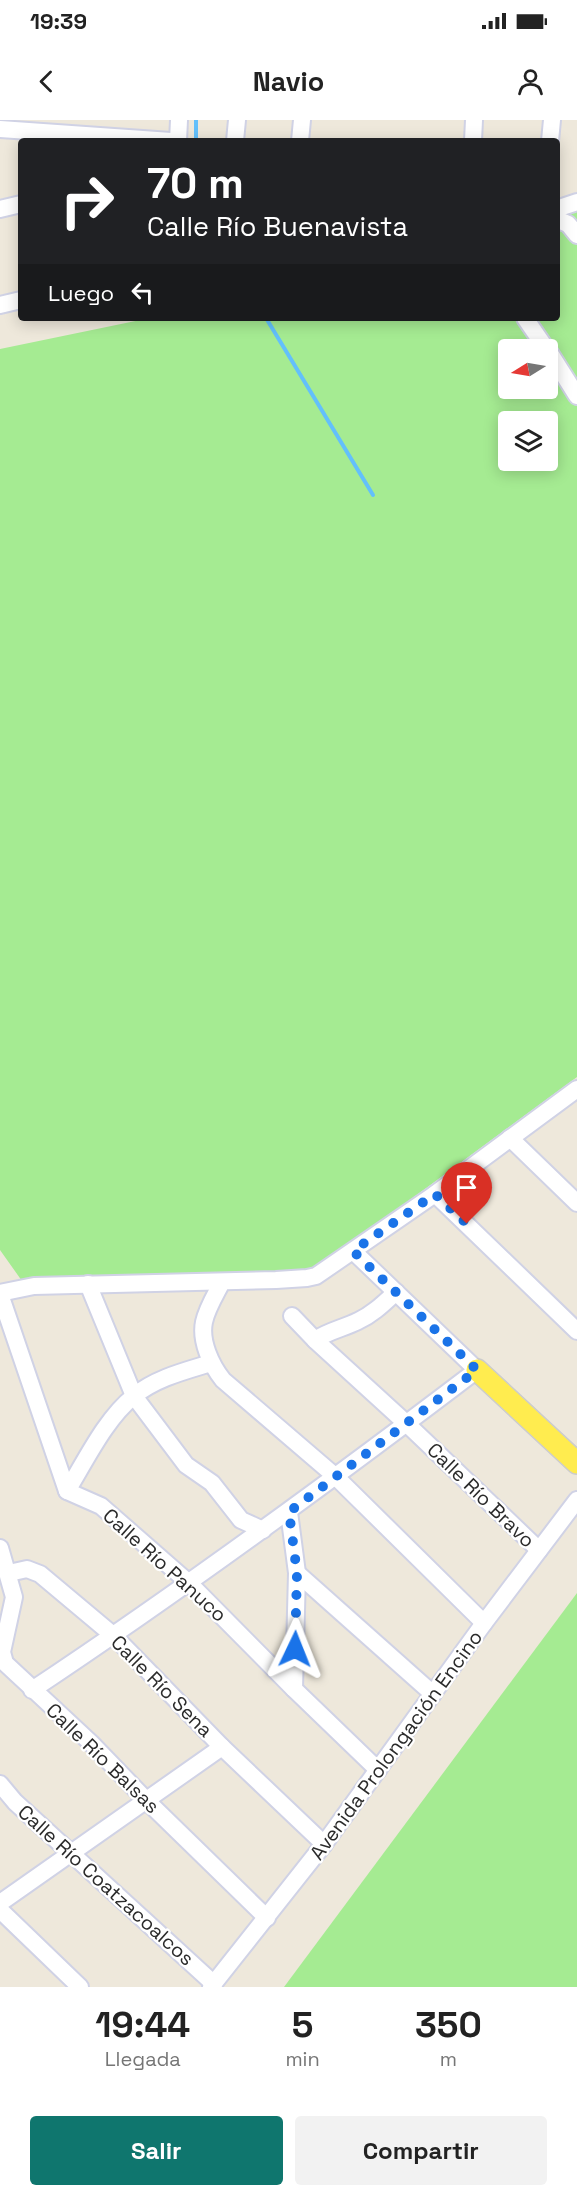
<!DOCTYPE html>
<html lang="es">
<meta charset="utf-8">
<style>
body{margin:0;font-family:"Space Grotesk",sans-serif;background:#f2f2f2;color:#222;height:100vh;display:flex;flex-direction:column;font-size:22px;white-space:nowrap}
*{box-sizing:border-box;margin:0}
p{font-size:20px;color:#767676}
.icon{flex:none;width:33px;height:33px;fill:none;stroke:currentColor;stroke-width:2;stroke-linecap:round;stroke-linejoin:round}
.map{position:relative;height:1867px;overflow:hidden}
.panel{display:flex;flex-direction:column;background:#fff;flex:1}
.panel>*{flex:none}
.banner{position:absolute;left:18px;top:18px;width:542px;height:183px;border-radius:6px;box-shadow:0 3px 15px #0003;background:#202124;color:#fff;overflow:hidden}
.needle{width:39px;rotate:259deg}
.controls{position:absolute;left:498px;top:219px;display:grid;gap:12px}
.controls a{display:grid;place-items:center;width:60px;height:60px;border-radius:6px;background:#fff;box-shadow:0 3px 15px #0003;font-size:30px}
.pin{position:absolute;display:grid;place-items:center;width:51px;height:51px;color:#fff;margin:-62px -26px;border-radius:50% 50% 50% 0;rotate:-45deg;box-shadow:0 0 6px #0007}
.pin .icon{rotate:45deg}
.me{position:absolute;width:66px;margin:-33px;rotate:2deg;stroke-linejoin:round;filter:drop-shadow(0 0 4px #0008)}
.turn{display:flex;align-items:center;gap:21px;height:126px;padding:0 30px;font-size:27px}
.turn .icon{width:78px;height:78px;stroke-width:2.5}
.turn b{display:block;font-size:42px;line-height:51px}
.then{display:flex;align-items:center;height:57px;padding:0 30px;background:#0003;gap:12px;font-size:22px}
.eta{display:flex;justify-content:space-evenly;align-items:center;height:102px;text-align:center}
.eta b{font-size:36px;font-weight:800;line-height:42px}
.action{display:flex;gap:12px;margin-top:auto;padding:12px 30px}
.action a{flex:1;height:69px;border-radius:6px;background:#0f766e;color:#fff;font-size:24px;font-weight:800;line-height:69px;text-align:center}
.action a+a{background:#f2f2f2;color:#222}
.status{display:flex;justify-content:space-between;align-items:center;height:42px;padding:0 30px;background:#fff;direction:ltr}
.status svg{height:16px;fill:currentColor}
header{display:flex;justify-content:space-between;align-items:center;height:78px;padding:0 30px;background:#fff;font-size:27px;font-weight:800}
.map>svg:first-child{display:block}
.green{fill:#a5eb92;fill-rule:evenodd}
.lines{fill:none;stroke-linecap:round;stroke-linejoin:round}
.stream{stroke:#63c0fb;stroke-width:4}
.minor-casing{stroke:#d0d2e5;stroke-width:20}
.major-casing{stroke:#ccc;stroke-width:24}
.minor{stroke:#fff;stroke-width:16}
.major{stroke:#ffec4f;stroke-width:21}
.route{stroke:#1a73e8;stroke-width:10;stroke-dasharray:0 18}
.labels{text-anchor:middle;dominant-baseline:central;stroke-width:4.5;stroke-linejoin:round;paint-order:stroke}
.street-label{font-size:20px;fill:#2b2b2b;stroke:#fff}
</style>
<div class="status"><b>19:39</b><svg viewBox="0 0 49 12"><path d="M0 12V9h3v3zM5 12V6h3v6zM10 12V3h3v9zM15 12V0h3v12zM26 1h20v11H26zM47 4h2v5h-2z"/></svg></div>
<header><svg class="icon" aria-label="back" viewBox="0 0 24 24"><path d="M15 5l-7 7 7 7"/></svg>Navio<svg class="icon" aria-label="person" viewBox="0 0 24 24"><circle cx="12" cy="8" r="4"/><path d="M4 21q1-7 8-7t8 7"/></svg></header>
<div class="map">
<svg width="577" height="1867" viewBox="0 0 577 1867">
<rect width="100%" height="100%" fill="#eee8db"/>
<g class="green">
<path d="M577 88V957L315 1150 22 1161 0 1130V229L150 198H556L557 94ZM508 230H548V268H508ZM508 302H548V340H508Z"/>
<path d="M577 1473V1867H284Z"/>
</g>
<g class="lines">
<g class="stream">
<path d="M196 21V0"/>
<path d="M266 198 373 375"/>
</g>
<defs>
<g id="minor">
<path d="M0 9 171 21"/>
<path d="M178 21 179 0"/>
<path d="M235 21 237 0"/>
<path d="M300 21 302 0"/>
<path d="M473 21 474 0"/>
<path d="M550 21 552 0"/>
<path d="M0 89 21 84"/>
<path d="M556 89 577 82"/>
<path d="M556 99 568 104 577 115"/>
<path d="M0 185 21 180"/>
<path d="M525 198 547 230"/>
<path d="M548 230 577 276"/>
<path d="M510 1018 577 1083"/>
<path d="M435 1074 577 1211"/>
<path d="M222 1162C216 1174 207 1188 204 1202 200 1221 211 1245 223 1260L335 1356 484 1503"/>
<path d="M88 1164 134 1276 186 1345 212 1363 241 1400 263 1410"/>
<path d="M0 1173 34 1166 276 1160 307 1158 316 1156 435 1074 577 969"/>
<path d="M0 1174 67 1371 101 1386 189 1463 294 1569 378 1650"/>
<path d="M292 1196 315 1220 407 1304 539 1430"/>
<path d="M315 1220C328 1211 344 1208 358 1201 373 1194 384 1183 396 1172"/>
<path d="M67 1371C86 1340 106 1298 134 1276 156 1258 185 1251 211 1243"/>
<path d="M289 1392 297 1453 294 1569"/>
<path d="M0 1428 14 1477 2 1532 5 1543 91 1623 147 1681 267 1798"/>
<path d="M9 1453 27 1449 40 1454 114 1516 222 1627 324 1724"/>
<path d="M297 1453 433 1574"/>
<path d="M32 1570C184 1469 331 1361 477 1250L353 1131"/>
<path d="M0 1664 15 1682 214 1864"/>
<path d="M0 1783 222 1627"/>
<path d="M0 1790 80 1867"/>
<path d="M211 1867 324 1724 484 1503 577 1380"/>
</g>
<path id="major" d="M477 1250 577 1343"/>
</defs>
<use href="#minor" class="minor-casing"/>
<use href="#major" class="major-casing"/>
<use href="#minor" class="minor"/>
<use href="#major" class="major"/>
</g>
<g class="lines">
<path class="route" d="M295 1529 297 1453 289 1392 477 1250 353 1131 435 1074 467 1104"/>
</g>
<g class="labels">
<g class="street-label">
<text transform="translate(481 1375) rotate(44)">Calle Río Bravo</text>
<text transform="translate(165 1445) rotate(42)">Calle Río Panuco</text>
<text transform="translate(162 1566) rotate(45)">Calle Río Sena</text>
<text transform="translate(396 1625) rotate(-54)">Avenida Prolongación Encino</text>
<text transform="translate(103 1638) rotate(44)">Calle Río Balsas</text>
<text transform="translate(106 1765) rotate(42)">Calle Río Coatzacoalcos</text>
</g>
</g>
</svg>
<div class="controls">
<a><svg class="needle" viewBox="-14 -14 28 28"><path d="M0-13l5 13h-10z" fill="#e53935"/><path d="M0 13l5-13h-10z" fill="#767676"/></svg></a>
<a><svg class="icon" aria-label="layers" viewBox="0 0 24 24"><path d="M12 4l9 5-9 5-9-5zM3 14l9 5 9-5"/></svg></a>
</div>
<div class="pin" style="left:467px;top:1104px;background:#d93025"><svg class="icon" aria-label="arrive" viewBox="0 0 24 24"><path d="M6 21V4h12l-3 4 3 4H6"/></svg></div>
<svg class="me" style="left:295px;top:1529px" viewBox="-20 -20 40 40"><path d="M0-17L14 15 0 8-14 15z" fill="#1a73e8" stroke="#fff" stroke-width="4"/></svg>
<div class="banner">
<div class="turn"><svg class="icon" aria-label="right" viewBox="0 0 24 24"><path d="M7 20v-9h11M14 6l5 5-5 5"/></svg><div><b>70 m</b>Calle Río Buenavista</div></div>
<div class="then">Luego<svg class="icon" aria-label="left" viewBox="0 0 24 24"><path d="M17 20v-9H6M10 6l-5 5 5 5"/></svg></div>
</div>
</div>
<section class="panel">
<div class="eta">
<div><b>19:44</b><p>Llegada</p></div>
<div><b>5</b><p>min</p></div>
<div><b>350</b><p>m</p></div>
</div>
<div class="action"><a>Salir</a><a>Compartir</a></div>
</section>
